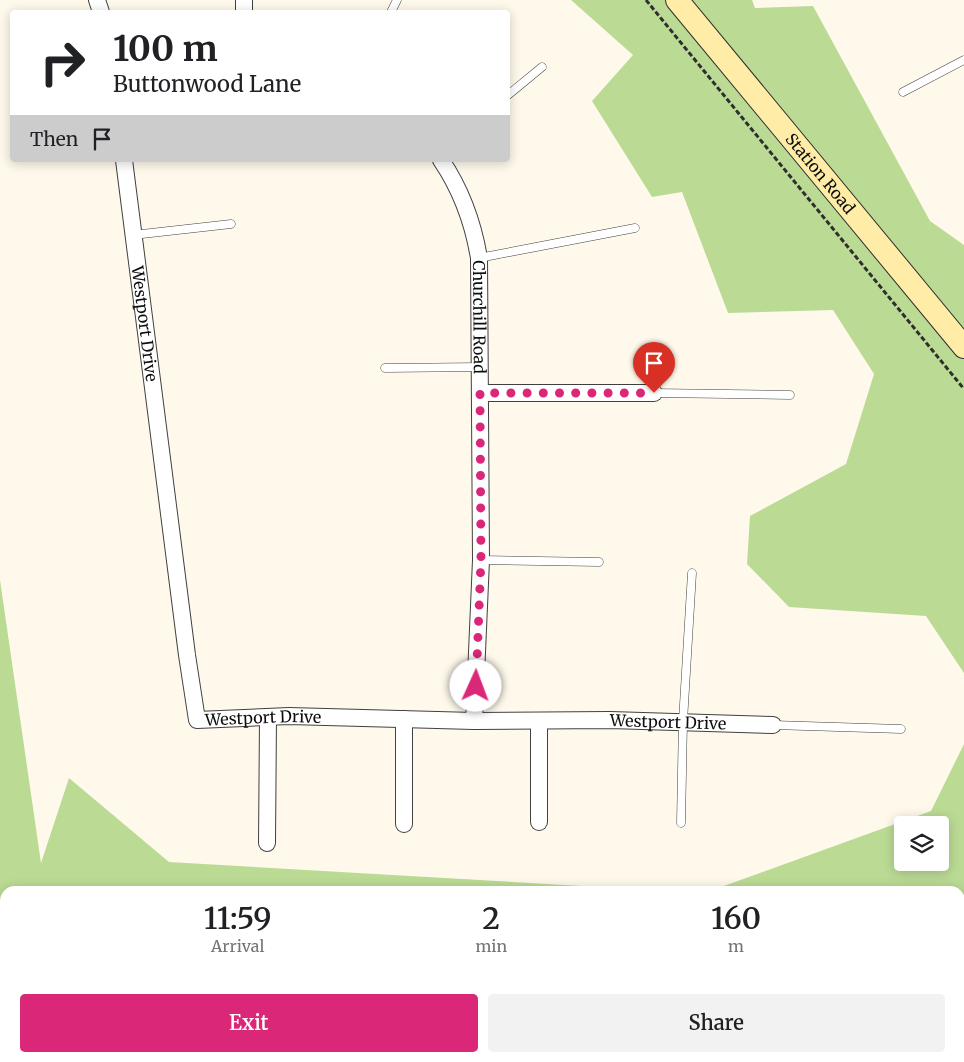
<!DOCTYPE html>
<style>
body{margin:0;font-family:Merriweather,serif;background:#f2f2f2;color:#202124;height:100vh;display:flex;flex-direction:column;font-size:19px;white-space:nowrap}
*{box-sizing:border-box;margin:0}
p{font-size:16px;color:#757577}
.icon{flex:none;width:28px;height:28px;fill:none;stroke:currentColor;stroke-width:2;stroke-linecap:round;stroke-linejoin:round}
.map{position:relative;flex:1;overflow:hidden}
.drawer{position:absolute;left:0px;top:886px;width:965px;height:176px;display:flex;flex-direction:column;background:#fff;border-radius:15px 15px 0 0;box-shadow:0 2px 12px #0003}
.drawer>*{flex:none}
.guide{position:absolute;left:10px;top:10px;width:500px;height:152px;border-radius:5px;box-shadow:0 2px 12px #0003;background:#fff;color:#202124;overflow:hidden}
.controls{position:absolute;left:894px;top:816px;display:grid;gap:10px}
.controls a{display:grid;place-items:center;width:55px;height:55px;border-radius:5px;background:#fff;box-shadow:0 2px 12px #0003;font-size:25px}
.pin{position:absolute;display:grid;place-items:center;width:42px;height:42px;color:#fff;margin:-51px -21px;border-radius:50% 50% 50% 0;rotate:-45deg;box-shadow:0 0 5px #0007}
.pin .icon{rotate:45deg}
.me{position:absolute;width:55px;margin:-28px;rotate:2deg;stroke-linejoin:round;filter:drop-shadow(0 0 4px #0008)}
.turn{display:flex;align-items:center;gap:18px;height:105px;padding:0 20px;font-size:22px}
.turn .icon{width:65px;height:65px;stroke-width:2.5}
.turn b{display:block;font-size:35px;line-height:42px}
.then{display:flex;align-items:center;height:48px;padding:0 20px;background:#0003;gap:10px;font-size:19px}
.eta{display:flex;justify-content:space-evenly;align-items:center;height:85px;text-align:center}
.eta b{font-size:30px;font-weight:600;line-height:35px}
.primary-button{display:flex;gap:10px;margin-top:auto;padding:10px 20px}
.primary-button a{flex:1;height:58px;border-radius:5px;background:#db2777;color:#fff;font-size:20px;font-weight:600;line-height:58px;text-align:center}
.primary-button a+a{background:#f2f2f2;color:#202124}
.map>svg:first-child{display:block}
.forest{fill:#bbdb94;fill-rule:evenodd}
.lines{fill:none;stroke-linecap:round;stroke-linejoin:round}
.lane-casing{stroke:#404040;stroke-width:9}
.street-casing{stroke:#404040;stroke-width:18}
.secondary-casing{stroke:#2f2f2f;stroke-width:24}
.path{stroke:#2f2f2f;stroke-width:3;stroke-dasharray:5 2.5;stroke-linecap:butt}
.lane{stroke:#fff;stroke-width:8}
.street{stroke:#fff;stroke-width:16}
.secondary{stroke:#ffeca7;stroke-width:22}
.route{stroke:#db2777;stroke-width:9;stroke-dasharray:0 16.2}
.labels{text-anchor:middle;dominant-baseline:central;stroke-width:5;stroke-linejoin:round;paint-order:stroke}
.street-label{font-size:16px;fill:#0d0d0d;stroke:#fff}
</style>
<div class="map">
<svg width="964" height="1062" viewBox="0 0 964 1062">
<rect width="100%" height="100%" fill="#fff9ec"/>
<g class="forest">
<path d="M571 0H752L755 8 813 6 930 221 964 245V673L926 616 789 607 747 564 750 516 846 464 874 374 833 310 728 313 682 192 652 197 592 101 633 55Z"/>
<path d="M0 580 41 863 69 778 169 862 669 891H5V935H0Z"/>
<path d="M964 744V963H960V891H710L931 811ZM902 825H940V862H902Z"/>
<path d="M0 1034H5V1058H893V1062H0Z"/>
</g>
<g class="lines">
<defs>
<g id="lane">
<path d="M391 12 397 0"/>
<path d="M903 92 964 60"/>
<path d="M508 95 542 67"/>
<path d="M133 235 231 224"/>
<path d="M479 258 635 228"/>
<path d="M385 368 481 367"/>
<path d="M654 393 790 395"/>
<path d="M481 560 599 562"/>
<path d="M773 725 901 729"/>
<path d="M681 823 683 721 692 573"/>
</g>
<g id="street">
<path d="M97 0 101 12"/>
<path d="M244 0V12"/>
<path id="s1" d="M124 160 187 655 197 720 289 716 474 721 610 720 773 725"/>
<path id="s2" d="M441 160C462 191 473 222 479 258L481 560 474 721"/>
<path d="M480 393H654"/>
<path d="M539 822V721"/>
<path d="M404 824V719"/>
<path d="M267 843 268 717"/>
</g>
<g id="secondary">
<path id="s3" d="M677 0 964 347"/>
</g>
</defs>
<use href="#lane" class="lane-casing"/>
<use href="#street" class="street-casing"/>
<use href="#secondary" class="secondary-casing"/>
<g class="path">
<path d="M646 0 964 389"/>
<path d="M0 979H5"/>
<path d="M960 1002 964 1001"/>
<path d="M454 1062 456 1058"/>
</g>
<use href="#lane" class="lane"/>
<use href="#street" class="street"/>
<use href="#secondary" class="secondary"/>
</g>
<g class="lines">
<path class="route" d="M476 686 481 560 480 393H654"/>
</g>
<g class="labels">
<g class="street-label">
<text stroke="none"><textPath href="#s3" startOffset="225">Station Road</textPath></text>
<text stroke="none"><textPath href="#s2" startOffset="165">Churchill Road</textPath></text>
<text stroke="none"><textPath href="#s1" startOffset="165">Westport Drive</textPath></text>
<text stroke="none"><textPath href="#s1" startOffset="631">Westport Drive</textPath></text>
<text stroke="none"><textPath href="#s1" startOffset="1036">Westport Drive</textPath></text>
</g>
</g>
</svg>
<div class="controls">
<a><svg class="icon" aria-label="layers" viewBox="0 0 24 24"><path d="M12 4l9 5-9 5-9-5zM3 14l9 5 9-5"/></svg></a>
</div>
<div class="pin" style="left:654px;top:393px;background:#d93025"><svg class="icon" aria-label="arrive" viewBox="0 0 24 24"><path d="M6 21V4h12l-3 4 3 4H6"/></svg></div>
<svg class="me" style="left:476px;top:686px" viewBox="-20 -20 40 40"><circle r="19" fill="#fff"/><path d="M0-13L10 11 0 6-10 11z" fill="#db2777"/></svg>
<div class="guide">
<div class="turn"><svg class="icon" aria-label="right" viewBox="0 0 24 24"><path d="M7 20v-9h11M14 6l5 5-5 5"/></svg><div><b>100 m</b>Buttonwood Lane</div></div>
<div class="then">Then<svg class="icon" aria-label="arrive" viewBox="0 0 24 24"><path d="M6 21V4h12l-3 4 3 4H6"/></svg></div>
</div>
<section class="drawer">
<div class="eta">
<div><b>11:59</b><p>Arrival</p></div>
<div><b>2</b><p>min</p></div>
<div><b>160</b><p>m</p></div>
</div>
<div class="primary-button"><a>Exit</a><a>Share</a></div>
</section>
</div>
